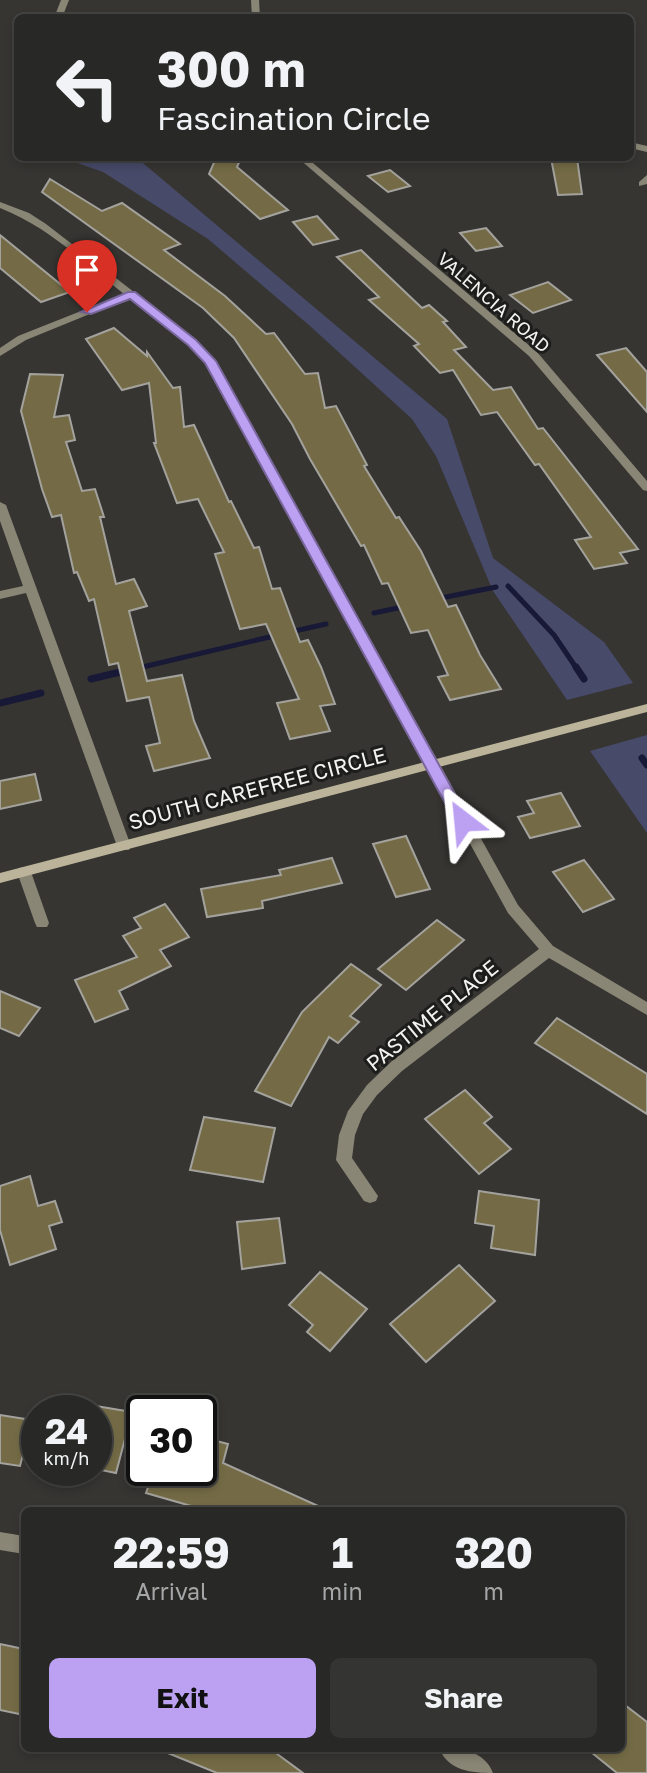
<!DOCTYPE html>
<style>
body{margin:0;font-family:"Golos Text",sans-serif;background:#343432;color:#f1f3f6;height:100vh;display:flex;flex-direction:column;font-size:26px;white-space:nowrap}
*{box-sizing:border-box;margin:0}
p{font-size:23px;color:#a5a6a7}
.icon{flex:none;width:38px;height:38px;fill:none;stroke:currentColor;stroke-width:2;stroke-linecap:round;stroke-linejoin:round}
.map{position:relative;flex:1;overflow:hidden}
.side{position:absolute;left:21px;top:1507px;width:604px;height:245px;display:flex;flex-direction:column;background:#282826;border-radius:10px;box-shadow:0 4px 10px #0003,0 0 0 2px #444443}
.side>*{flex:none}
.top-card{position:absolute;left:14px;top:14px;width:620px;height:147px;border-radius:10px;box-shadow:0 4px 10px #0003,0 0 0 2px #444443;background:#282826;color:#f1f3f6;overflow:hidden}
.speed{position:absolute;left:21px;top:1395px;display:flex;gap:14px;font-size:35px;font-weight:700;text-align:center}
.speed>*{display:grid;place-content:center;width:91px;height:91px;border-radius:50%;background:#282826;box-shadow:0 4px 10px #0003,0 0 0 2px #444443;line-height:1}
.speed small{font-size:18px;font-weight:400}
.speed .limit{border:4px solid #111;border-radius:10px;background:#fff;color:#111}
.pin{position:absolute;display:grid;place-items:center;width:60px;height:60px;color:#fff;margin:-72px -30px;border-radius:50% 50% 50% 0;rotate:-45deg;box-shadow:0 0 7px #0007}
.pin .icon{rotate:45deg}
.me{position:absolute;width:77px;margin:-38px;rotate:331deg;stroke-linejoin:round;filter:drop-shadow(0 0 5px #0008)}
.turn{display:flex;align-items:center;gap:24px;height:147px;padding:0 28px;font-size:32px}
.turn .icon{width:91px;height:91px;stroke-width:2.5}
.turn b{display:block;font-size:49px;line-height:60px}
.eta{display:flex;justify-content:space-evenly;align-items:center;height:119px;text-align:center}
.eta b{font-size:42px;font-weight:700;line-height:49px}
.cta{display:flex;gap:14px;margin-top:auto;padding:14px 28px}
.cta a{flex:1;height:80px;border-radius:10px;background:#bca0f2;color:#111;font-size:28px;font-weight:700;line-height:80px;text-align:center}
.cta a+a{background:#343432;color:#f1f3f6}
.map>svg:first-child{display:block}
.green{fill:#474a68}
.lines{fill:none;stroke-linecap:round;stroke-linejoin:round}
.stream-far1{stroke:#181936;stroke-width:5}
.stream{stroke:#181936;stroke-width:7}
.building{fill:#746b46;stroke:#a3a29d;stroke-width:2}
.minor{fill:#8a8676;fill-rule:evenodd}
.secondary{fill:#bbb49a;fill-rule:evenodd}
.route{fill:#bca0f2;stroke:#7a689d;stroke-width:2}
.labels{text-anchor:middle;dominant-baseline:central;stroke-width:6;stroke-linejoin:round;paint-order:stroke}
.far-street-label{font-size:18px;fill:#f3f3f0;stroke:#1d1d1b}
.street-label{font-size:21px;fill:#f3f3f0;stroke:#1d1d1b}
</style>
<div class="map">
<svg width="647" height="1773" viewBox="0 0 647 1773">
<rect width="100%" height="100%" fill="#363532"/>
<g class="green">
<path d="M63 158H137L447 419 493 558 604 642 633 683 567 700 493 591 436 456 412 419 310 326 208 239 103 172Z"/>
<path d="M647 735V833L590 751Z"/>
</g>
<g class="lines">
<g class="stream-far1">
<path d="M508 586 554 635 577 669"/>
<path d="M436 599 496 587"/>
<path d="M374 613 407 606"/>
<path d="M290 632 326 624"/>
<path d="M134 669 278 635"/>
</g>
<g class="stream">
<path d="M576 667 584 679"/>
<path d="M91 679 141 667"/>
<path d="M0 703 41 693"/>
<path d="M642 758 647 765"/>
</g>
</g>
<g class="building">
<path d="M216 158H241L237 167 288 210 260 219 209 174Z"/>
<path d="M551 158H577L582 194 558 195Z"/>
<path d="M390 170 410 186 388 192 368 176Z"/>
<path d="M50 179 102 211 122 203 180 244 164 250 225 296 266 334 274 333 305 374 318 373 325 408 336 406 367 465 364 466 396 518 399 517 421 551 448 607 456 605 480 655 501 689 450 700 438 677 448 675 428 630 411 633 388 583 382 584 364 545 361 546 310 459 292 424 234 338 203 308 42 192Z"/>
<path d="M317 216 338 239 313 245 293 222Z"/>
<path d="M486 228 502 246 476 251 460 233Z"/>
<path d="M0 235 70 292 41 302 0 268Z"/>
<path d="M361 250 422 308 429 305 447 321 443 322 466 347 454 350 493 390 511 387 538 429 543 428 638 549 620 553 627 563 594 569 575 540 591 537 539 464 535 465 497 412 481 415 453 370 440 373 414 346 419 344 369 300 379 297 337 257Z"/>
<path d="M548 282 571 300 533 313 510 295Z"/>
<path d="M114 328 147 356V352L173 388 180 387 184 427 194 425 229 502 231 501 254 548 259 547 272 589 280 588 300 642 308 640 321 667 335 704 320 706 330 731 290 739 277 703 299 699 266 624 240 629 215 554 224 552 198 499 177 503 154 443H156L149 383 122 390 86 339Z"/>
<path d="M626 348 647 372V412L597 355Z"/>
<path d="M30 374 63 375 54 417 69 415 75 440 66 442 82 491 95 489 104 517H100L116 584 134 579 147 606 129 611 147 681 182 675 194 721 210 758 154 771 146 746 160 743 149 697 127 701 118 663 109 665 94 599 89 601 77 572 74 573 61 515 52 517 42 489 21 411Z"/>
<path d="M35 774 41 800 0 809V781Z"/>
<path d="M561 793 580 826 530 838 518 817 534 813 527 801Z"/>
<path d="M406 836 430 889 396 897 373 844Z"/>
<path d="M332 858 342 883 262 901 263 908 207 917 201 889 281 875 279 870Z"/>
<path d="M584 860 614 899 583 912 553 872Z"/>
<path d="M165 904 189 937 160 950 171 966 119 991 128 1009 95 1022 75 980 137 957 123 936 141 928 134 918Z"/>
<path d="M437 920 464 940 406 990 378 969Z"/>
<path d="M351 964 381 985 350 1016 359 1022 338 1043 329 1037 291 1106 255 1091 302 1012Z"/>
<path d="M0 991 40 1008 19 1036 0 1028Z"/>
<path d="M557 1018 647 1074V1114L535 1043Z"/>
<path d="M465 1090 492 1117 484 1123 511 1149 479 1174 425 1119Z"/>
<path d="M204 1117 275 1128 263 1182 190 1170Z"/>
<path d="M30 1176 38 1206 55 1201 62 1222 49 1226 56 1249 10 1265 0 1230V1186Z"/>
<path d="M479 1191 539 1200 535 1255 491 1248 494 1226 475 1223Z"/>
<path d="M279 1218 285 1263 242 1269 237 1222Z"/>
<path d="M459 1265 495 1301 426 1362 390 1324Z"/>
<path d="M320 1272 367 1309 330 1351 307 1332 313 1325 289 1305Z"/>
<path d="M96 1406 132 1412 116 1473 96 1469Z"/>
<path d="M0 1415 32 1420 20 1466 0 1463Z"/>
<path d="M201 1437 228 1444 223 1463 327 1510H205L146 1493 154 1470H201Z"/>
<path d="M0 1644 24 1649V1715L0 1710Z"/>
<path d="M621 1702 647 1722V1773H617L586 1748H621Z"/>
<path d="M269 1748 303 1773H217L158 1749Z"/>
</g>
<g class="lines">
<g class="minor">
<path d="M61 0H69L62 18H54Z"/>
<path d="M251 0H259L260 18H252Z"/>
<path d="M630 142 647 146V152L630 148Z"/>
<path d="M298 158H307L537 352 647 481V491L643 490 529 356Z"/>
<path d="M647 175V184L639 186V182Z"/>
<path d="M0 202 29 213 46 224 196 340 214 359 518 905 553 946 647 1002V1015L549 958 402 1071 377 1095 363 1114 355 1135 352 1158 378 1196 376 1201 370 1203 364 1201 336 1160 339 1135 348 1111 367 1085 392 1061 539 949 508 913 206 362 188 344 129 298 26 340 0 356V348L18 336 124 294C85 263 47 226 0 208Z"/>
<path d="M0 502 6 505 131 846 129 850H119L117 846 26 593 0 599V591L23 586 0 521Z"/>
<path d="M24 867 29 868 31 872 49 923 47 927H37L35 923 17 872 19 868Z"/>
<path d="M0 1532 24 1536V1554L0 1550Z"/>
<path d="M439 1748C460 1748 484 1750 493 1773 472 1773 448 1771 439 1748Z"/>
</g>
<path class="secondary" d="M647 704V712L0 883V873Z"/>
</g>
<path class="route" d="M128 292H135L196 340 216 361 470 821 468 825H457L205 363 188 345 130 299 91 314 81 312Z"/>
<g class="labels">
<g class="far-street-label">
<text transform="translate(494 302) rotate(41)">VALENCIA ROAD</text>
</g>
<g class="street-label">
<text transform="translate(257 788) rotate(-15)">SOUTH CAREFREE CIRCLE</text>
<text transform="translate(432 1015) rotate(-39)">PASTIME PLACE</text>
</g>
</g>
</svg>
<div class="speed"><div>24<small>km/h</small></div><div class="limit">30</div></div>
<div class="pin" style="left:87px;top:312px;background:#d93025"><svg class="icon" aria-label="arrive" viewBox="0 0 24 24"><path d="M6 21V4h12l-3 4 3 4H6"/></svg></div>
<svg class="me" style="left:463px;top:821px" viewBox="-20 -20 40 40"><path d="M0-17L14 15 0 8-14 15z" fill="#bca0f2" stroke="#fff" stroke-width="4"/></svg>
<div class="top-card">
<div class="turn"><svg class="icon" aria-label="left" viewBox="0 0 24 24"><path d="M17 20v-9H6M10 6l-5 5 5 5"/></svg><div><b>300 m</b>Fascination Circle</div></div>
</div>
<section class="side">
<div class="eta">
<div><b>22:59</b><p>Arrival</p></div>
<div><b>1</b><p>min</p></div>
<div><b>320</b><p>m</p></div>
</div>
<div class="cta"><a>Exit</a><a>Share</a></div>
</section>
</div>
